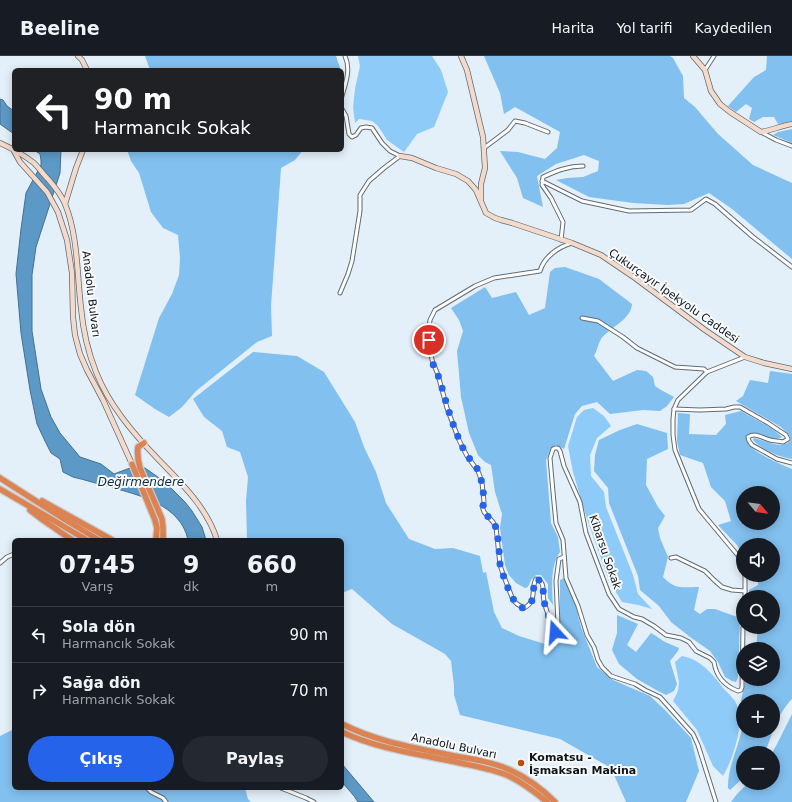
<!DOCTYPE html>
<html lang="tr">
<meta charset="utf-8">
<style>
body{margin:0;font-family:"DejaVu Sans",sans-serif;background:#242831;color:#f1f3f6;height:100vh;display:flex;flex-direction:column;font-size:15px;white-space:nowrap}
*{box-sizing:border-box;margin:0}
p{font-size:13px;color:#9ea1a6}
.icon{flex:none;width:22px;height:22px;fill:none;stroke:currentColor;stroke-width:2;stroke-linecap:round;stroke-linejoin:round}
.map{position:relative;flex:1;overflow:hidden}
.details{position:absolute;left:12px;top:482px;width:332px;height:252px;display:flex;flex-direction:column;background:#171b24;border-radius:6px;box-shadow:0 2px 10px #0003}
.details>*{flex:none}
.top-card{position:absolute;left:12px;top:12px;width:332px;height:84px;border-radius:6px;box-shadow:0 2px 10px #0003;background:#202124;color:#fff;overflow:hidden}
.needle{width:26px;rotate:119deg}
.tools{position:absolute;left:736px;top:430px;display:grid;gap:8px}
.tools a{display:grid;place-items:center;width:44px;height:44px;border-radius:50%;background:#171b24;box-shadow:0 2px 10px #0003;font-size:20px}
.pin{position:absolute;display:grid;place-items:center;width:34px;height:34px;color:#fff;margin:-17px;border:2px solid #fff;border-radius:50%;box-shadow:0 1px 4px #0007}
.me{position:absolute;width:44px;margin:-22px;rotate:341deg;stroke-linejoin:round;filter:drop-shadow(0 0 3px #0008)}
.turn{display:flex;align-items:center;gap:14px;height:84px;padding:0 16px;font-size:18px}
.turn .icon{width:52px;height:52px;stroke-width:2.5}
.turn b{display:block;font-size:28px;line-height:34px}
.eta{display:flex;justify-content:space-evenly;align-items:center;height:68px;text-align:center}
.eta b{font-size:24px;font-weight:700;line-height:28px}
.cta{display:flex;gap:8px;margin-top:auto;padding:8px 16px}
.cta a{flex:1;height:46px;border-radius:24px;background:#2563eb;color:#fff;font-size:16px;font-weight:700;line-height:46px;text-align:center}
.cta a+a{background:#242831;color:#f1f3f6}
ul{padding:0;list-style:none}
li{display:flex;align-items:center;gap:12px;height:56px;padding:0 16px;border-top:1px solid #363941}
li div{flex:1}
li b{display:block;font-size:15px}
li em{font-style:normal}
header{display:flex;align-items:center;gap:24px;box-sizing:border-box;height:56px;padding:0 20px;background:#171b24;border-bottom:1px solid #363941}
header strong{font-size:19px}
nav{display:flex;gap:22px;margin-inline-start:auto;font-size:14px}
.map>svg:first-child{display:block}
.green{fill:#8ecbf8}
.forest{fill:#82c0ef;fill-rule:evenodd}
.water{fill:#5c99c6;stroke:#457192}
.lines{fill:none;stroke-linecap:round;stroke-linejoin:round}
.street-casing{stroke:#616c74;stroke-width:5}
.secondary-casing{stroke:#616c74;stroke-width:6}
.highway-casing{stroke:#cacbcc;stroke-width:8}
.street{stroke:#fff;stroke-width:3}
.secondary{stroke:#f4dacb;stroke-width:4.5}
.highway{stroke:#db8353;stroke-width:5.5}
.route{stroke:#2563eb;stroke-width:7;stroke-dasharray:0 12.6}
.poi-dot{fill:#b4530e;stroke:#f8fbfd;stroke-width:1.5}
.labels{text-anchor:middle;dominant-baseline:central;stroke-width:4;stroke-linejoin:round;paint-order:stroke}
.street-label{font-size:11px;fill:#101417;stroke:#f8fbfd}
.poi-label{font-size:11px;font-weight:bold;fill:#101417;stroke:#f8fbfd;text-anchor:start}
.water-label{font-size:12px;font-style:italic;fill:#102c3f;stroke:#f8fbfd}
</style>
<header>
<strong>Beeline</strong>
<nav><a>Harita</a><a>Yol tarifi</a><a>Kaydedilen</a></nav>
</header>
<div class="map">
<svg width="792" height="746" viewBox="0 0 792 746">
<rect width="100%" height="100%" fill="#e3eff9"/>
<g class="green">
<path d="M358 0H432L441 14 448 36 434 71 417 78 404 96 387 84 378 70 372 65 359 63 355 67 353 51 355 33 360 10Z"/>
<path d="M593 352 604 360 611 370 597 382 590 399 591 420 604 436 606 451 633 519 638 538 652 553 638 549 622 546 609 525 587 463 573 416 568 390 577 361 584 354Z"/>
<path d="M682 600C696 602 708 613 717 624 721 629 724 634 729 638 731 640 733 643 735 645 746 665 734 701 723 720L713 710 697 674 673 645 678 635 679 626 675 606Z"/>
</g>
<g class="forest">
<path d="M145 0H336L340 12V14H150Z"/>
<path d="M484 0H670L673 2 683 20 684 42 695 51 718 78 753 109 792 127V203L732 153 709 137 684 148 668 149 633 147 589 141 556 124 567 122 583 121 598 115 599 105 584 99 556 108 537 120 543 151 523 142 517 122 500 95 518 96 545 103 557 92 560 76 515 51 504 58 500 37Z"/>
<path d="M767 0H792V65L778 68 774 61H763L754 66 749 63 752 52 746 48 736 56 728 50 754 21 766 14Z"/>
<path d="M792 73V87L773 79 778 76Z"/>
<path d="M127 94H303L295 104 281 112 271 250 272 280 257 286 196 335 182 351 169 361 155 353 135 339 159 262 172 238 179 219 180 202 178 179 163 172 151 156 139 117 131 105Z"/>
<path d="M565 211 599 223 632 248C631 264 610 271 601 283 598 288 597 295 594 300L613 325 637 314 646 315 653 321 655 330 661 334 674 341 667 350 660 355 643 354 610 358 597 346 582 350 575 358 564 393 556 389 551 392 546 404 551 467 558 481 560 496C550 510 552 532 553 549L548 542V528L541 519H536L531 524 528 531 525 532 516 527 509 519 505 509 500 472 502 458 495 436 491 409 485 406 478 399 469 377 461 341 457 295 463 275 459 264 451 252 485 231 492 242 516 236 529 259 545 252 550 216 555 212Z"/>
<path d="M253 296 297 300 324 316 355 366 364 391 376 416 386 447 409 483 435 493 453 492 480 500 483 517 486 516 494 556 502 572 519 580 545 588 552 589 558 581 560 571V524L564 522 576 551 581 571 597 611 613 624 650 640 665 654 691 682 699 715 686 746H626L611 712 560 683 460 659 454 639V629L451 605 445 598 392 568 352 533 342 537V484H247L246 445 248 421 240 396 227 391 222 375 204 361 193 343Z"/>
<path d="M770 315 792 318V403C779 401 762 394 753 384L754 382C765 384 783 395 791 384L789 379 781 371 736 345 743 340 750 324 768 327Z"/>
<path d="M741 355 773 373 782 381C770 388 758 371 746 380 746 383 747 386 749 389 757 398 780 408 792 413V643C783 652 777 664 773 675V645H743V653L741 644 746 623H773V593H756L758 571H773V541H749V534L758 529V519H773V489H743V499L737 489 718 469 731 465 725 445 711 431 703 407 680 399 677 385 678 357 690 358 689 378 716 379 726 368 725 359ZM743 437H773V467H743Z"/>
<path d="M637 368 667 377 668 393 647 403 646 429 658 451 665 460 658 472 660 482 668 501 663 521C675 534 683 531 699 531L694 554 700 558 707 553H715L740 562 738 621 736 626 732 625 725 621 718 606 710 595 690 581 671 566 659 550 640 534 638 520 609 447 608 432 594 415 595 399 599 384 620 374Z"/>
<path d="M617 559 638 568 627 589 636 596 651 577 656 580 665 586 679 592 678 595 670 605 673 615 677 628 674 635 666 639 658 635 637 623 619 608 612 594 617 577Z"/>
<path d="M792 658V746H731L737 738 748 727H773V697H772L777 688Z"/>
<path d="M743 668V675H773L766 694 764 697H743V722L730 734 728 732C727 712 740 688 743 668Z"/>
<path d="M14 673V732H245L248 743 251 746H0V680Z"/>
</g>
<g class="water">
<path d="M0 43 3 44 7 50 14 55V78L0 68Z"/>
<path d="M34 94H61L60 117 36 191 32 219V275L41 333 51 361 60 377 80 401 101 408 114 418 130 412H145L165 426 185 446 192 455 202 471 206 484H188C181 449 139 439 110 431 98 428 86 424 73 421L63 416 60 403 51 397 45 385 37 368 30 334 21 277 16 218 21 173 26 137 41 109V104L40 98Z"/>
<path d="M342 708 374 746H358L354 740 342 726Z"/>
</g>
<g class="lines">
<defs>
<g id="street">
<path d="M705 14 714 0"/>
<path d="M342 40C346 26 351 13 345 0"/>
<path d="M342 53 346 60 349 78 352 81 356 79 361 72 366 71 372 72 382 87 390 95 400 100"/>
<path d="M761 76 776 84 792 90"/>
<path d="M484 92 508 74 515 65 525 67 548 76"/>
<path d="M542 125 582 145 629 155 691 154 706 143 715 148 753 181 792 211"/>
<path d="M561 184 563 166 551 142 542 129 543 121C556 115 568 110 583 110"/>
<path d="M340 237 348 218 352 205 360 155V139L369 125 384 112 400 100"/>
<path d="M582 262 598 265 623 281 637 292 675 311 704 313 707 316"/>
<path d="M674 353 700 354 726 353 734 351H740L768 367 786 379 788 383 783 386C779 385 774 385 770 384 762 382 756 376 748 381L749 385 752 389 777 403 792 407"/>
<path d="M564 501 559 503 556 525 558 568 557 575 555 576 553 575C551 564 546 555 544 545 542 538 545 531 541 526 539 523 538 524 536 523 530 534 538 545 524 552L517 548 513 544 503 518 500 509 496 471 493 466 484 456 482 450 484 446 482 426 478 415 467 400 459 384 447 352 438 319 432 304 429 284V272L430 264 435 254 475 230 494 222 540 215C544 201 558 191 572 187"/>
<path d="M671 502 676 501 705 515 714 524 722 531 732 534 745 535"/>
<path d="M0 507 7 501 14 498"/>
<path d="M743 512 740 502 699 453 675 394 673 379V363L674 353 678 344 707 316 745 301"/>
<path d="M745 541V519"/>
<path d="M147 732 151 736 163 742 166 746"/>
<path d="M281 732 306 742 314 746"/>
<path d="M716 746 698 689 693 678 660 641 645 634 635 628 611 620 602 611 598 604 594 591 587 579 578 550 566 522 563 484 556 467 553 436 550 402 553 393 555 392H558L560 395 564 410 580 446 586 477 609 538 619 553 634 561 642 563 654 570 666 579 681 582 689 586 696 595 710 602 714 606C716 620 725 630 738 635L741 634 742 631 743 571"/>
</g>
<g id="secondary">
<path d="M78 0 82 4 87 14"/>
<path d="M461 0 467 14 483 81 485 112 481 128V144"/>
<path d="M693 0 705 14 711 35 720 48 730 56 761 76C772 74 781 70 792 68"/>
<path d="M0 87C11 92 24 99 34 107 39 112 43 118 48 123 55 131 61 138 65 148 78 179 77 219 81 252 83 274 88 296 96 316 109 349 133 377 157 402 180 426 207 451 217 484"/>
<path d="M14 95 20 106 47 136 58 156 67 184 72 217 73 261 75 279 80 298 87 314 103 344 132 408"/>
<path d="M400 100 412 102 436 112 456 118 468 125 476 134 486 157 495 162 501 164 512 167 572 187 601 199 635 222 705 274 745 301 764 307 792 313"/>
<path d="M65 148 76 112 83 94"/>
</g>
<g id="highway">
<path d="M144 387 138 391C137 398 138 405 140 412L162 463 163 472V484"/>
<path d="M132 408 155 464 157 472 156 484"/>
<path d="M0 422 64 463 99 484"/>
<path d="M0 433 87 484"/>
<path d="M42 445 112 484"/>
<path d="M30 454 43 464 72 484"/>
<path d="M342 668C377 686 416 692 454 700 473 703 492 706 510 714 527 722 542 733 555 746"/>
<path d="M342 676C378 693 418 698 456 706 474 710 493 713 509 720 523 727 535 736 547 746"/>
</g>
</defs>
<use href="#street" class="street-casing"/>
<use href="#secondary" class="secondary-casing"/>
<use href="#highway" class="highway-casing"/>
<use href="#street" class="street"/>
<use href="#secondary" class="secondary"/>
<use href="#highway" class="highway"/>
</g>
<g class="lines">
<path class="route" d="M429 284C430 291 430 299 432 305 434 312 438 318 440 325 446 345 451 366 460 385 462 390 464 395 467 399 471 405 476 410 479 416 482 425 483 434 484 443 484 448 482 450 484 455 487 461 494 465 496 472 499 484 499 496 500 508 502 516 514 558 526 551 537 545 531 532 536 523 538 524 539 523 541 526 545 531 542 538 544 545 546 555 551 564 553 575L555 576"/>
</g>
<circle class="poi-dot" cx="521" cy="707" r="4"/>
<g class="labels">
<g class="street-label">
<text transform="translate(91 238) rotate(83)">Anadolu Bulvarı</text>
<text transform="translate(674 240) rotate(35)">Çukurçayır İpekyolu Caddesi</text>
<text transform="translate(605 496) rotate(71)">Kibarsu Sokak</text>
<text transform="translate(454 690) rotate(12)">Anadolu Bulvarı</text>
</g>
<g class="poi-label">
<text x="529" y="701">Komatsu -<tspan x="529" dy="13">İşmaksan Makina</tspan></text>
</g>
<g class="water-label">
<text x="141" y="426">Değirmendere</text>
</g>
</g>
</svg>
<div class="tools">
<a><svg class="needle" viewBox="-14 -14 28 28"><path d="M0-13l5 13h-10z" fill="#e53935"/><path d="M0 13l5-13h-10z" fill="#9ea1a6"/></svg></a>
<a><svg class="icon" aria-label="sound" viewBox="0 0 24 24"><path d="M4 9h4l5-4v14l-5-4H4zM17 9q2 3 0 6"/></svg></a>
<a><svg class="icon" aria-label="search" viewBox="0 0 24 24"><circle cx="10" cy="10" r="6"/><path d="M15 15l6 6"/></svg></a>
<a><svg class="icon" aria-label="layers" viewBox="0 0 24 24"><path d="M12 4l9 5-9 5-9-5zM3 14l9 5 9-5"/></svg></a>
<a>+</a>
<a>−</a>
</div>
<div class="pin" style="left:429px;top:284px;background:#d93025"><svg class="icon" aria-label="arrive" viewBox="0 0 24 24"><path d="M6 21V4h12l-3 4 3 4H6"/></svg></div>
<svg class="me" style="left:555px;top:576px" viewBox="-20 -20 40 40"><path d="M0-17L14 15 0 8-14 15z" fill="#2563eb" stroke="#fff" stroke-width="4"/></svg>
<div class="top-card">
<div class="turn"><svg class="icon" aria-label="left" viewBox="0 0 24 24"><path d="M17 20v-9H6M10 6l-5 5 5 5"/></svg><div><b>90 m</b>Harmancık Sokak</div></div>
</div>
<section class="details">
<div class="eta">
<div><b>07:45</b><p>Varış</p></div>
<div><b>9</b><p>dk</p></div>
<div><b>660</b><p>m</p></div>
</div>
<ul>
<li><svg class="icon" aria-label="left" viewBox="0 0 24 24"><path d="M17 20v-9H6M10 6l-5 5 5 5"/></svg><div><b>Sola dön</b><p>Harmancık Sokak</p></div><em>90 m</em></li>
<li><svg class="icon" aria-label="right" viewBox="0 0 24 24"><path d="M7 20v-9h11M14 6l5 5-5 5"/></svg><div><b>Sağa dön</b><p>Harmancık Sokak</p></div><em>70 m</em></li>
</ul>
<div class="cta"><a>Çıkış</a><a>Paylaş</a></div>
</section>
</div>
